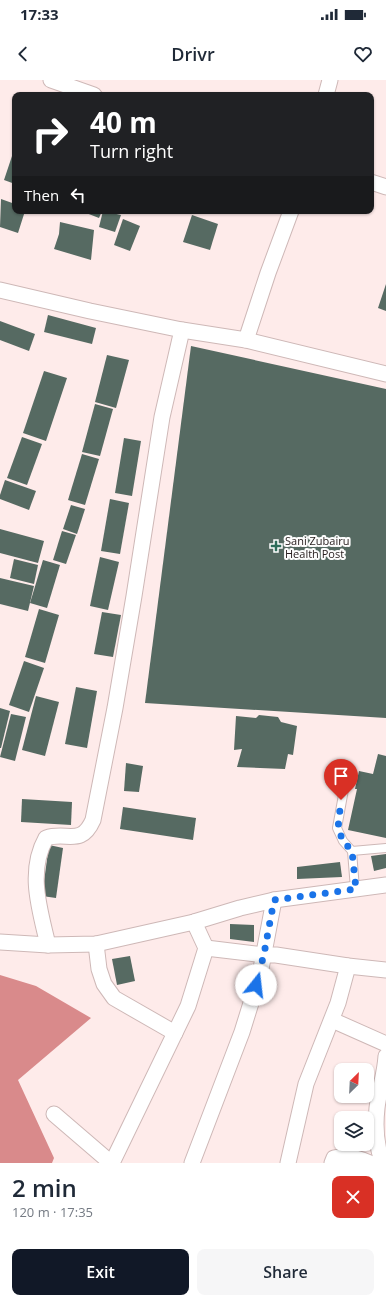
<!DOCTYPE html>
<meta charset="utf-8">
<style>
body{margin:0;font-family:"Open Sans",sans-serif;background:#f6f6f7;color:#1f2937;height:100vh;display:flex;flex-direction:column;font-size:15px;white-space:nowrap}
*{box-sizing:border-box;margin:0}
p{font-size:13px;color:#747a83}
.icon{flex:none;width:22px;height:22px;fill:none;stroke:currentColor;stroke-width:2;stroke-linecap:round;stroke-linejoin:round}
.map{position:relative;height:1083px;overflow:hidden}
.drawer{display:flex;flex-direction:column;background:#fff;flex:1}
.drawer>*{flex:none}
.guide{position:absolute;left:12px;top:12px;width:362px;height:122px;border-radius:8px;box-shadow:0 1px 3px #0004;background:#202124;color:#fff;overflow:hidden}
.needle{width:26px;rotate:24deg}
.tools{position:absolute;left:334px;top:983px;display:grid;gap:8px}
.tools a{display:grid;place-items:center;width:40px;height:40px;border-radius:8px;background:#fff;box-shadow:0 1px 3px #0004;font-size:20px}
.pin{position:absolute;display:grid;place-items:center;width:34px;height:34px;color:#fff;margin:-41px -17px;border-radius:50% 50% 50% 0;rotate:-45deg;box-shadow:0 0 4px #0007}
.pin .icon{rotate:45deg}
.me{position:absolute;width:44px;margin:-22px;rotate:16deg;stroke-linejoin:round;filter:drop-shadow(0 0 3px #0008)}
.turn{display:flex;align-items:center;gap:14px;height:84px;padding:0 12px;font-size:18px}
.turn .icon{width:52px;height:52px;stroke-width:2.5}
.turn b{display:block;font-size:28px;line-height:34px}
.then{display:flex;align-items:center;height:38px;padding:0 12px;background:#0003;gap:8px;font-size:15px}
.round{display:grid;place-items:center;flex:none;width:42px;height:42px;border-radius:8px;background:#f6f6f7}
.summary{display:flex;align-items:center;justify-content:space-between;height:68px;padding:0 12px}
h1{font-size:24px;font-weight:600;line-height:30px}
.action{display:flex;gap:8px;margin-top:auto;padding:8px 12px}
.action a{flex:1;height:46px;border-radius:8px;background:#111827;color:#fff;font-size:16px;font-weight:600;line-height:46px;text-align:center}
.action a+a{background:#f6f6f7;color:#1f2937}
.status{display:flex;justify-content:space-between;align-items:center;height:28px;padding:0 20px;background:#fff;direction:ltr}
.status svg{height:11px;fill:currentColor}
header{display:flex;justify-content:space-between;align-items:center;height:52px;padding:0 12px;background:#fff;font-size:18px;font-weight:600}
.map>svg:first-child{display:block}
.water{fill:#d98a8b}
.building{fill:#566a62}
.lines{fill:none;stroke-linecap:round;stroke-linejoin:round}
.service-casing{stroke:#ceb8b7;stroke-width:10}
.minor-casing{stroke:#ceb8b7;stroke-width:17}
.service{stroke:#fff;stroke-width:8}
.minor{stroke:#fff;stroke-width:15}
.route{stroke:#1a73e8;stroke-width:7;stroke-dasharray:0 12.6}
.poi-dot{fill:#2e6d5a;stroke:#fdfdfd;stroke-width:1.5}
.labels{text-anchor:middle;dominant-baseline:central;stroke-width:4;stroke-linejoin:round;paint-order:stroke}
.poi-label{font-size:11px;fill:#292020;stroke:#fdfdfd;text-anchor:start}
</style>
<div class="status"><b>17:33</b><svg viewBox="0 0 49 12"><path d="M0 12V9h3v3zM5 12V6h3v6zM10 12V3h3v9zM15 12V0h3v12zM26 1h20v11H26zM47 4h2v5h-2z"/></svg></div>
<header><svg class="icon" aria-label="back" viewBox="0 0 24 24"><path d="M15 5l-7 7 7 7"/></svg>Drivr<svg class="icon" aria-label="heart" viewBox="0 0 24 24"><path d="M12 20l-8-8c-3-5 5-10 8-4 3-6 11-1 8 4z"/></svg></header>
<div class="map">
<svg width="386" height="1083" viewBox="0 0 386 1083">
<rect width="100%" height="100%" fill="#feebea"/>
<path class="water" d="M0 895 36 906 91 938 18 1000 54 1078 52 1083H0Z"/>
<g class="building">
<path d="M12 76 15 77V104L4 100Z"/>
<path d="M1 119 15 124V131H25L18 153 0 147Z"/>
<path d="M81 131H102L99 138Z"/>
<path d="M103 131 121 135 115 152 99 147Z"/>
<path d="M192 135 218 144 210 170 183 162Z"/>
<path d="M123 139 140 146 130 171 114 165Z"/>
<path d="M60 142 94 150 91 180 54 169 59 154Z"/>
<path d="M386 204V231L378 228Z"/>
<path d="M48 235 96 248 92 264 44 252Z"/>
<path d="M0 241 35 254 29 271 0 260Z"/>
<path d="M191 266 386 309V638L145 623Z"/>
<path d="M107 275 129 280 116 328 95 322Z"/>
<path d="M44 291 67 298 46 361 23 353Z"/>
<path d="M95 324 113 329 100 376 82 372Z"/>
<path d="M22 357 42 364 27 405 7 398Z"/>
<path d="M124 358 141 361 132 416 115 413Z"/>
<path d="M82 374 99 379 85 425 68 420Z"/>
<path d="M5 400 36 411 29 430 0 419V415Z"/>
<path d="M110 419 129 423 120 474 101 471Z"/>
<path d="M71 425 85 429 77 454 63 449Z"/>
<path d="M0 449 44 461 38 483 0 473Z"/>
<path d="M62 451 76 455 66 484 53 480Z"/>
<path d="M100 477 119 482 108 530 90 526Z"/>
<path d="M14 479 38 485 34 504 10 498Z"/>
<path d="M43 480 60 485 47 528 30 523Z"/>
<path d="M0 498 34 506 28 531 0 524Z"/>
<path d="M39 529 59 535 45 583 25 577Z"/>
<path d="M102 532 121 535 113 577 94 574Z"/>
<path d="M24 581 44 588 29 632 9 625Z"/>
<path d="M76 607 97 611 87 668 65 664Z"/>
<path d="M36 616 59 622 45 676 22 670Z"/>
<path d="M0 628 10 631 1 668H0Z"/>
<path d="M11 634 26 637 15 681 0 677Z"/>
<path d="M259 635 278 637 281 642 297 646 293 675 288 674 285 689 237 687 242 669 234 670 236 636 256 638Z"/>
<path d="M378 674 386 676V758L348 750 357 709H355L359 691 373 694Z"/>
<path d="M126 683 143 686 139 712 124 711Z"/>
<path d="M22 719 72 722 71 745 21 742Z"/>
<path d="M123 727 196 738 193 760 120 749Z"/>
<path d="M49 765 63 768 56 818 42 816Z"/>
<path d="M386 774V788L374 791 371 776Z"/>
<path d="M340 782 342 797 297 799V787Z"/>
<path d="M230 844 254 845V862L230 859Z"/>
<path d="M130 876 135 901 117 905 112 879Z"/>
</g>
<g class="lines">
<defs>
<g id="service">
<path d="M347 693 337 748 343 761 352 771 355 809"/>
<path d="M352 771 386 768"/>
</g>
<g id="minor">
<path d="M51 0 94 15"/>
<path d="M326 15 330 0"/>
<path d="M371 102 386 107"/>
<path d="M0 210 90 231 182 250 246 260 386 294"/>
<path d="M246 260 268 193 291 131"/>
<path d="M0 862 48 865 96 864 194 842 240 828 274 820 386 805"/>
<path d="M96 864 99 889 104 904 114 918 175 953"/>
<path d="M48 865C40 830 27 792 46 758 67 751 81 767 93 740L115 628 134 516 162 337 182 250"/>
<path d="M206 868 264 875H276L348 886 386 890"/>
<path d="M332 940 386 964"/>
<path d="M54 1034 111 1083"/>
<path d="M112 1083 188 926 206 868 194 842"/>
<path d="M192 1083 242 952 260 894 274 820"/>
<path d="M288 1083 306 1004 338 923 348 886"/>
<path d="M332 1083 334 1078C346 1075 359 1078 370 1083"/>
<path d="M383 1083C376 1066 375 1046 377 1028 379 1011 385 994 386 976"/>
</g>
</defs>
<use href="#service" class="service-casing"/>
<use href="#minor" class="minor-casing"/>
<use href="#service" class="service"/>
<use href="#minor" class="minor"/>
</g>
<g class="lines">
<path class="route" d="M256 905 264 874 274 820 356 809 352 771 343 761 338 748 341 720"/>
</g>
<path class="poi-dot" d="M274 460h4v4h4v4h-4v4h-4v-4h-4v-4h4z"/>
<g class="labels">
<g class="poi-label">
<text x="285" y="460">Sani Zubairu<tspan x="285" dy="13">Health Post</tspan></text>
</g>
</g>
</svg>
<div class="tools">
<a><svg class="needle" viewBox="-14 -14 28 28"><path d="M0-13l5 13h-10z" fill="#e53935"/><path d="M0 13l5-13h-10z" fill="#747a83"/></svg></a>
<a><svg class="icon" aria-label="layers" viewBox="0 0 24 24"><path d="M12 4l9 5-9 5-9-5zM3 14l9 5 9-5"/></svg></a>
</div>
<div class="pin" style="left:341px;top:720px;background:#d93025"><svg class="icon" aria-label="arrive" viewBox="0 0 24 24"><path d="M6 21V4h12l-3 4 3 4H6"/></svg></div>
<svg class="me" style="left:256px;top:905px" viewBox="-20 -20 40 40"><circle r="19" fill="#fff"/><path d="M0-13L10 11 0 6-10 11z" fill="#1a73e8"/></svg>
<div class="guide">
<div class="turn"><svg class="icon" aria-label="right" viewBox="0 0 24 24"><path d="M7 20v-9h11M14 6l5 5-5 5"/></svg><div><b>40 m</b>Turn right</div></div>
<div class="then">Then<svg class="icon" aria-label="left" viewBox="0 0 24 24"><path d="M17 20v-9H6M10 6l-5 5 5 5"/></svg></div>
</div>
</div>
<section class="drawer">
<div class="summary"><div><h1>2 min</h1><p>120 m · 17:35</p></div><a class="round" style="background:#d93025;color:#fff"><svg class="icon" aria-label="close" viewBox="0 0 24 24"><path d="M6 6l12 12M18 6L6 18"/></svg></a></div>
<div class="action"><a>Exit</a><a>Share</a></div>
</section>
